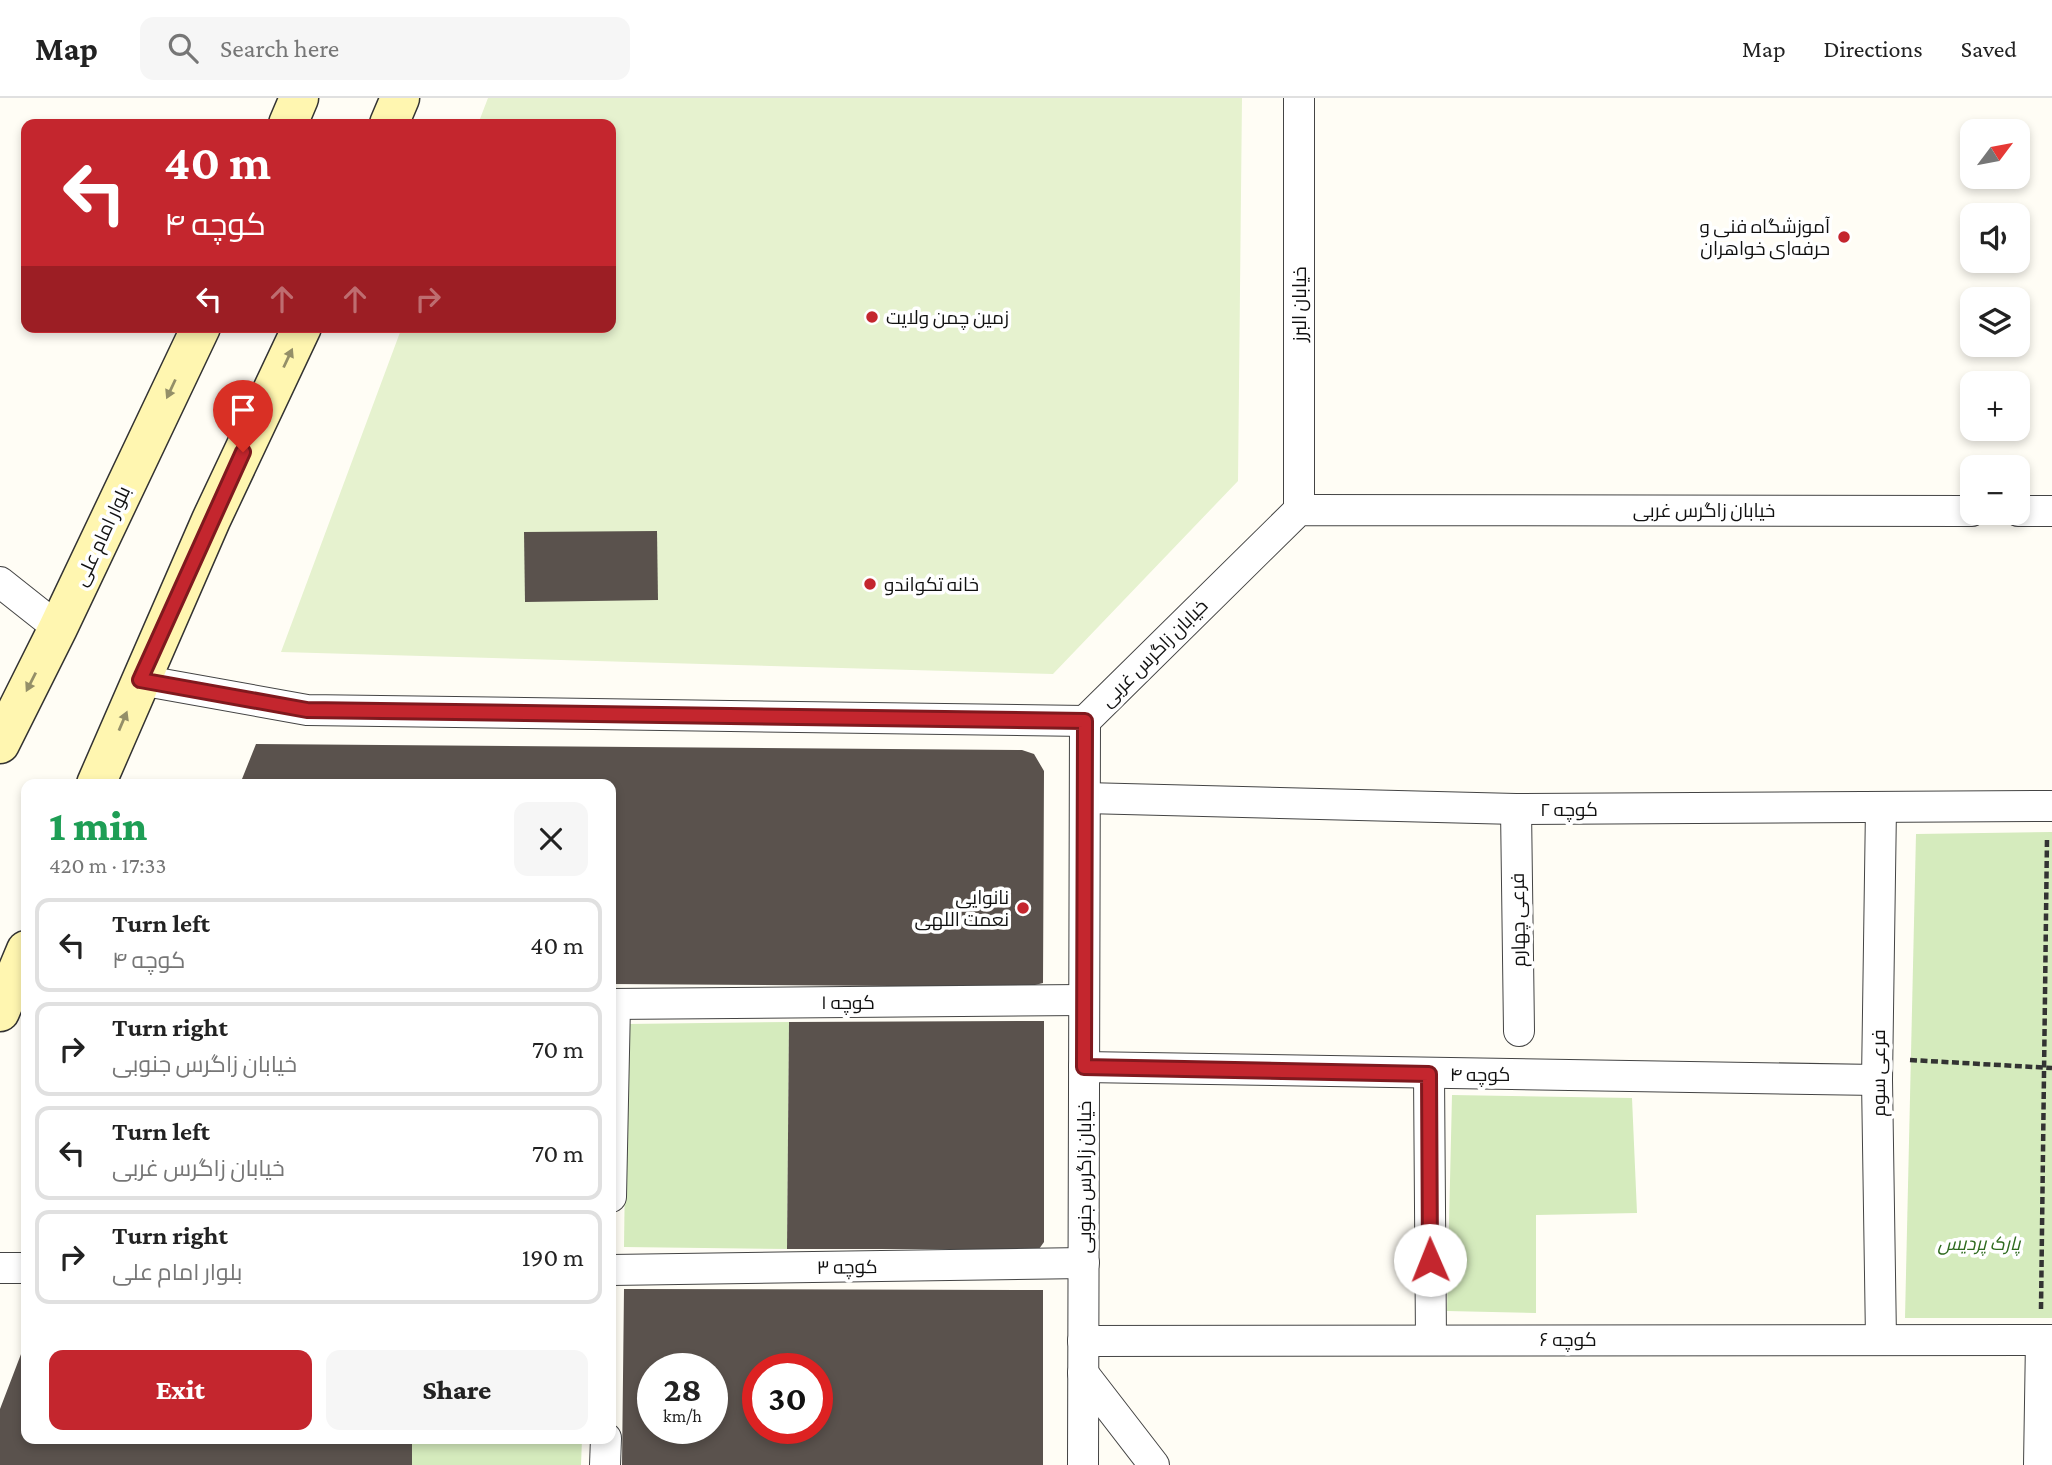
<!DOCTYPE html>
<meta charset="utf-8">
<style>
body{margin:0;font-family:"Crimson Pro",Cairo,serif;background:#f6f6f6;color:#222;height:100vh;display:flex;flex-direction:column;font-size:26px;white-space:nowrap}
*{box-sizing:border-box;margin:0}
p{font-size:23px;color:#767676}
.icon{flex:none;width:38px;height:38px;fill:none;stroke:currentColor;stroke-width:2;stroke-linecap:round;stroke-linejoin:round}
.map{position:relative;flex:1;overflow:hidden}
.side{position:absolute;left:21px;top:681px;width:595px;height:665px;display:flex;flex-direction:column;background:#fff;border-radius:14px;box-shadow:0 4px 10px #0003}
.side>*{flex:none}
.hud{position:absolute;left:21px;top:21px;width:595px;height:214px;border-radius:14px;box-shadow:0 4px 10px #0003;background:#c4262e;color:#fff;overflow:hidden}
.needle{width:46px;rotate:58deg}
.controls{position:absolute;left:1960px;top:21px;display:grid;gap:14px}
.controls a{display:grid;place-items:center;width:70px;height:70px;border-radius:14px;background:#fff;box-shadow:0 4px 10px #0003;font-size:35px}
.speed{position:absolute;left:637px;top:1255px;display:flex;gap:14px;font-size:35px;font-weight:700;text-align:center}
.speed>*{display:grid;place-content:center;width:91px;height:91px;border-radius:50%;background:#fff;box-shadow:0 4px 10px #0003;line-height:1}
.speed small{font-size:18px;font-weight:400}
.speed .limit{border:10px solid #d22;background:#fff;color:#111}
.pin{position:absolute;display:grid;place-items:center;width:60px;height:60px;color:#fff;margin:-72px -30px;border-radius:50% 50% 50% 0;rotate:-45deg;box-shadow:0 0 7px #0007}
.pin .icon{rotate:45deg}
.me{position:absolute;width:77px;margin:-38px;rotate:359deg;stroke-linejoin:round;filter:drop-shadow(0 0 5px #0008)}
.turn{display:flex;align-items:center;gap:24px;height:147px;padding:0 28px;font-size:32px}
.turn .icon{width:91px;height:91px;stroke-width:2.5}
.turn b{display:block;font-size:49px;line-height:60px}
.lanes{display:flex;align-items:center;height:66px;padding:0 28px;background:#0003;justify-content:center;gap:35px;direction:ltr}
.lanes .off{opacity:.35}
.round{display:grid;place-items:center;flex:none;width:74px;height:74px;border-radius:14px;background:#f6f6f6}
.summary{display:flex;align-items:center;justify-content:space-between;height:119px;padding:0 28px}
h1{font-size:42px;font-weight:800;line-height:52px;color:#1e9e55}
.button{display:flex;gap:14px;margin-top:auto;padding:14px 28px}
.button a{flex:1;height:80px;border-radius:14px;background:#c4262e;color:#fff;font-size:28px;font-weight:800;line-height:80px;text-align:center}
.button a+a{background:#f6f6f6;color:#222}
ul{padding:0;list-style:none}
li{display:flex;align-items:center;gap:21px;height:94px;margin:0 14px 10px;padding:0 14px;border:4px solid #e0e0e0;border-radius:14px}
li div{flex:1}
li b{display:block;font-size:26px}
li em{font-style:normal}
header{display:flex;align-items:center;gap:42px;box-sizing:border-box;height:98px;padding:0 35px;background:#fff;border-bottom:2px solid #e0e0e0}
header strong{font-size:33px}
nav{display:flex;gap:38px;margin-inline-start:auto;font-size:24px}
.search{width:490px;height:63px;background:#f6f6f6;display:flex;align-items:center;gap:18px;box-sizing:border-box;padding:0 24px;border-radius:14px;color:#767676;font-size:26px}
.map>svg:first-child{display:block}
.green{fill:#d5ebbd}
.pitch{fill:#e6f2cf}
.building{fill:#5a524d;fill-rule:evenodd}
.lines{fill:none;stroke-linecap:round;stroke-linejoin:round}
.street-casing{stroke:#444;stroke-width:32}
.secondary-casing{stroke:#333;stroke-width:41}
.path{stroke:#333;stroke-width:4.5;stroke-dasharray:7 3.5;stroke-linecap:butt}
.street{stroke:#fff;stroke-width:30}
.secondary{stroke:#fff6b0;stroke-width:38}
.oneway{fill:#948f68}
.route-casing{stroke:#7f191e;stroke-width:18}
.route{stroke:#c4262e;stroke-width:12}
.poi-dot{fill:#c4262e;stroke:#fff;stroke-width:2.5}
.labels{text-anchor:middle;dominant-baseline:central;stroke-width:7;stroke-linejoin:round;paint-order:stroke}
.poi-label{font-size:19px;fill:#111;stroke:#fff;text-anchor:end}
.street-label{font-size:19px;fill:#111;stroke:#fff}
.park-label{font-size:19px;font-style:italic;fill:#2f6b1f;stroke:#fff}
</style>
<header>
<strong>Map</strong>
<div class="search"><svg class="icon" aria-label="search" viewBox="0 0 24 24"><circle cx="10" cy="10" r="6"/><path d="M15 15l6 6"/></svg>Search here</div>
<nav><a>Map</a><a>Directions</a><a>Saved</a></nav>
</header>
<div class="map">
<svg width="2052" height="1367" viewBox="0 0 2052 1367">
<rect width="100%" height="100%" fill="#fffdf5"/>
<g class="green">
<path d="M2052 734V1220H1905L1916 736Z"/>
<path d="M789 924 787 1151 624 1149 627 926Z"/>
<path d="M1452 997 1632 1000 1637 1115 1536 1117V1215L1447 1213Z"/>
<path d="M412 1341H582L581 1367H412Z"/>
</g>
<path class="pitch" d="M488 0H1242L1238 383 1053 576 281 554 402 229H611V26H478Z"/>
<g class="building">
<path d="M657 433 658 502 525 504 524 434Z"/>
<path d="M256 646 1022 652 1034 656 1044 673 1043 885 1027 889 611 886V686H240Z"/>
<path d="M1044 923V1144L1039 1151H787L789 924Z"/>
<path d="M624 1191 1043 1192V1367H622ZM653 1270H712V1330H653ZM758 1270H817V1330H758Z"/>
<path d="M26 1243V1340H412V1367H0V1311Z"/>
</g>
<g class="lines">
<defs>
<g id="street">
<path d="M1299 412V0"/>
<path d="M2018 413H2052"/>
<path d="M0 484 58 530"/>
<path d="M140 582 307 612 1085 623 1299 412 1972 413"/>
<path d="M1085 700 1516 711 2052 708"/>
<path d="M1881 709 1877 982 1881 1241"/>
<path d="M1516 711 1519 933"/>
<path d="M611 906 1084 902"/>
<path d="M1084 969 1877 982"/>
<path d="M1429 976 1431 1242"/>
<path d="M611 1099 615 906"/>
<path d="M0 1170H26"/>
<path d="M611 1172 1084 1165"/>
<path d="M1083 1243 2052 1242"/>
<path d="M1083 1275 1154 1367"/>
<path d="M605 1367 606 1340"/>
<path d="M1083 1367 1085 623"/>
<path d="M2039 1367 2041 1242"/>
</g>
<g id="secondary">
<path d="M288 26 299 0"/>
<path d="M389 26 400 0"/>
<path d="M0 646 58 530 201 229"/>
<path d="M96 686 211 422 302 229"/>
<path d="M0 914 26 852"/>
</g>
</defs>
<use href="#street" class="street-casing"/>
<use href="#secondary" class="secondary-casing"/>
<g class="path">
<path d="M1910 962 2052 970"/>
<path d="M2041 1211 2047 740"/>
</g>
<use href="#street" class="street"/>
<use href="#secondary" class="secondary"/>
</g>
<defs><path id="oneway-solid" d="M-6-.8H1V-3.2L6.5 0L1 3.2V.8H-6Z" transform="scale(1.75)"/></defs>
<g class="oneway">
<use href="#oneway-solid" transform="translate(288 260) rotate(-65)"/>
<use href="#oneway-solid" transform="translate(171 291) rotate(115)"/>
<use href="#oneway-solid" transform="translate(31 584) rotate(117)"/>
<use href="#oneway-solid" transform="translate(123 623) rotate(-67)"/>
</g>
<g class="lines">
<defs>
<path id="route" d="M243 354 140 582 307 612 1085 623 1084 969 1429 976 1430 1162"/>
</defs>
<use href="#route" class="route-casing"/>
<use href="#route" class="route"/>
</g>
<g class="poi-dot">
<circle cx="1844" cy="139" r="7"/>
<circle cx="872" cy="219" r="7"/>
<circle cx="870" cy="486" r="7"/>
<circle cx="1023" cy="810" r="7"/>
</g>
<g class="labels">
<g class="poi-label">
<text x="1830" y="128">آموزشگاه فنی و<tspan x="1830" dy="22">حرفه‌ای خواهران</tspan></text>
<text x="886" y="219" text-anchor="start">زمین چمن ولایت</text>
<text x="884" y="486" text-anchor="start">خانه تکواندو</text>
<text x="1009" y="799">نانوایی<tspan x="1009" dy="22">نعمت اللهی</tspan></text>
</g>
<g class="street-label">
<text transform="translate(1299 206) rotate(-90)">خیابان البرز</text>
<text x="1704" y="412">خیابان زاگرس غربی</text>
<text transform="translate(102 438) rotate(-65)">بلوار امام علی</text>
<text transform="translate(1154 555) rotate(-45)">خیابان زاگرس غربی</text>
<text x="1569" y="711">کوچه ۲</text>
<text transform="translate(1518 822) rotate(-91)">فرعی چهارم</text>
<text x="848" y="904">کوچه ۱</text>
<text transform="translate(1878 975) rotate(-90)">فرعی سوم</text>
<text x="1480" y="976">کوچه ۴</text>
<text transform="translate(1084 1079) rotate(-90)">خیابان زاگرس جنوبی</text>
<text transform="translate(847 1169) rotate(-1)">کوچه ۳</text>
<text x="1568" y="1241">کوچه ۶</text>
</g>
<g class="park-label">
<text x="1979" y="1145">پارک پردیس</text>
</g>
</g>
</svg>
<div class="controls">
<a><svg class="needle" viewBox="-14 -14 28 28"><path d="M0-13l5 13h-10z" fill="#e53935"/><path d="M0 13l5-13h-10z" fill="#767676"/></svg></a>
<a><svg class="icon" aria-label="sound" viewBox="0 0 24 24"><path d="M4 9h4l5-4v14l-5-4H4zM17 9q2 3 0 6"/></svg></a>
<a><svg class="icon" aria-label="layers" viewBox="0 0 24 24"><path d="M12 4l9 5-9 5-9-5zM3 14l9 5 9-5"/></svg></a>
<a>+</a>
<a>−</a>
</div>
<div class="speed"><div>28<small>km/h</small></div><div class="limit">30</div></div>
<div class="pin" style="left:243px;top:354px;background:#d93025"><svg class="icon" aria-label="arrive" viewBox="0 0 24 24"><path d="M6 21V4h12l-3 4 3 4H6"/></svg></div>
<svg class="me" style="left:1430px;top:1162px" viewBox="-20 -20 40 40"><circle r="19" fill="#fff"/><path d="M0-13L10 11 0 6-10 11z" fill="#c4262e"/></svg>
<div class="hud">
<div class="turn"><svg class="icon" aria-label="left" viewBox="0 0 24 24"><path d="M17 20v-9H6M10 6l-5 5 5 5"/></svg><div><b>40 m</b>کوچه ۴</div></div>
<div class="lanes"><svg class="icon" aria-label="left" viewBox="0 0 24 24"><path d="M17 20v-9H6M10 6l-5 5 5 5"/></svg><svg class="icon off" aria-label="ahead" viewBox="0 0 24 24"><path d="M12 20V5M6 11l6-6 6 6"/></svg><svg class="icon off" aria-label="ahead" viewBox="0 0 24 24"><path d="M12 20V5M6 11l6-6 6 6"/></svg><svg class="icon off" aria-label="right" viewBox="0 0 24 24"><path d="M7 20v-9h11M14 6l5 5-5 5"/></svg></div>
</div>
<section class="side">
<div class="summary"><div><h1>1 min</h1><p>420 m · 17:33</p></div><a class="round"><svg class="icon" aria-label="close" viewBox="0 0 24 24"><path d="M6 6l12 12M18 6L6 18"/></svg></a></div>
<ul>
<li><svg class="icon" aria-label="left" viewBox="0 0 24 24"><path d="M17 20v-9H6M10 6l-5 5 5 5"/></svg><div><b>Turn left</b><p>کوچه ۴</p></div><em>40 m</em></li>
<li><svg class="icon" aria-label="right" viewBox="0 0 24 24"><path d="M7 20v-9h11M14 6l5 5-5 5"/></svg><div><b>Turn right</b><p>خیابان زاگرس جنوبی</p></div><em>70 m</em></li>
<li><svg class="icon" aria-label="left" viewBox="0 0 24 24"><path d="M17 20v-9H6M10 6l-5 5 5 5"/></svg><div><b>Turn left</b><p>خیابان زاگرس غربی</p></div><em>70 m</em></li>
<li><svg class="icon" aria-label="right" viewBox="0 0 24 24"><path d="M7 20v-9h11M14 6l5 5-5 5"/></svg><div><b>Turn right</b><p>بلوار امام علی</p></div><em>190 m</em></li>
</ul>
<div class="button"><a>Exit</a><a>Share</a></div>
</section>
</div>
